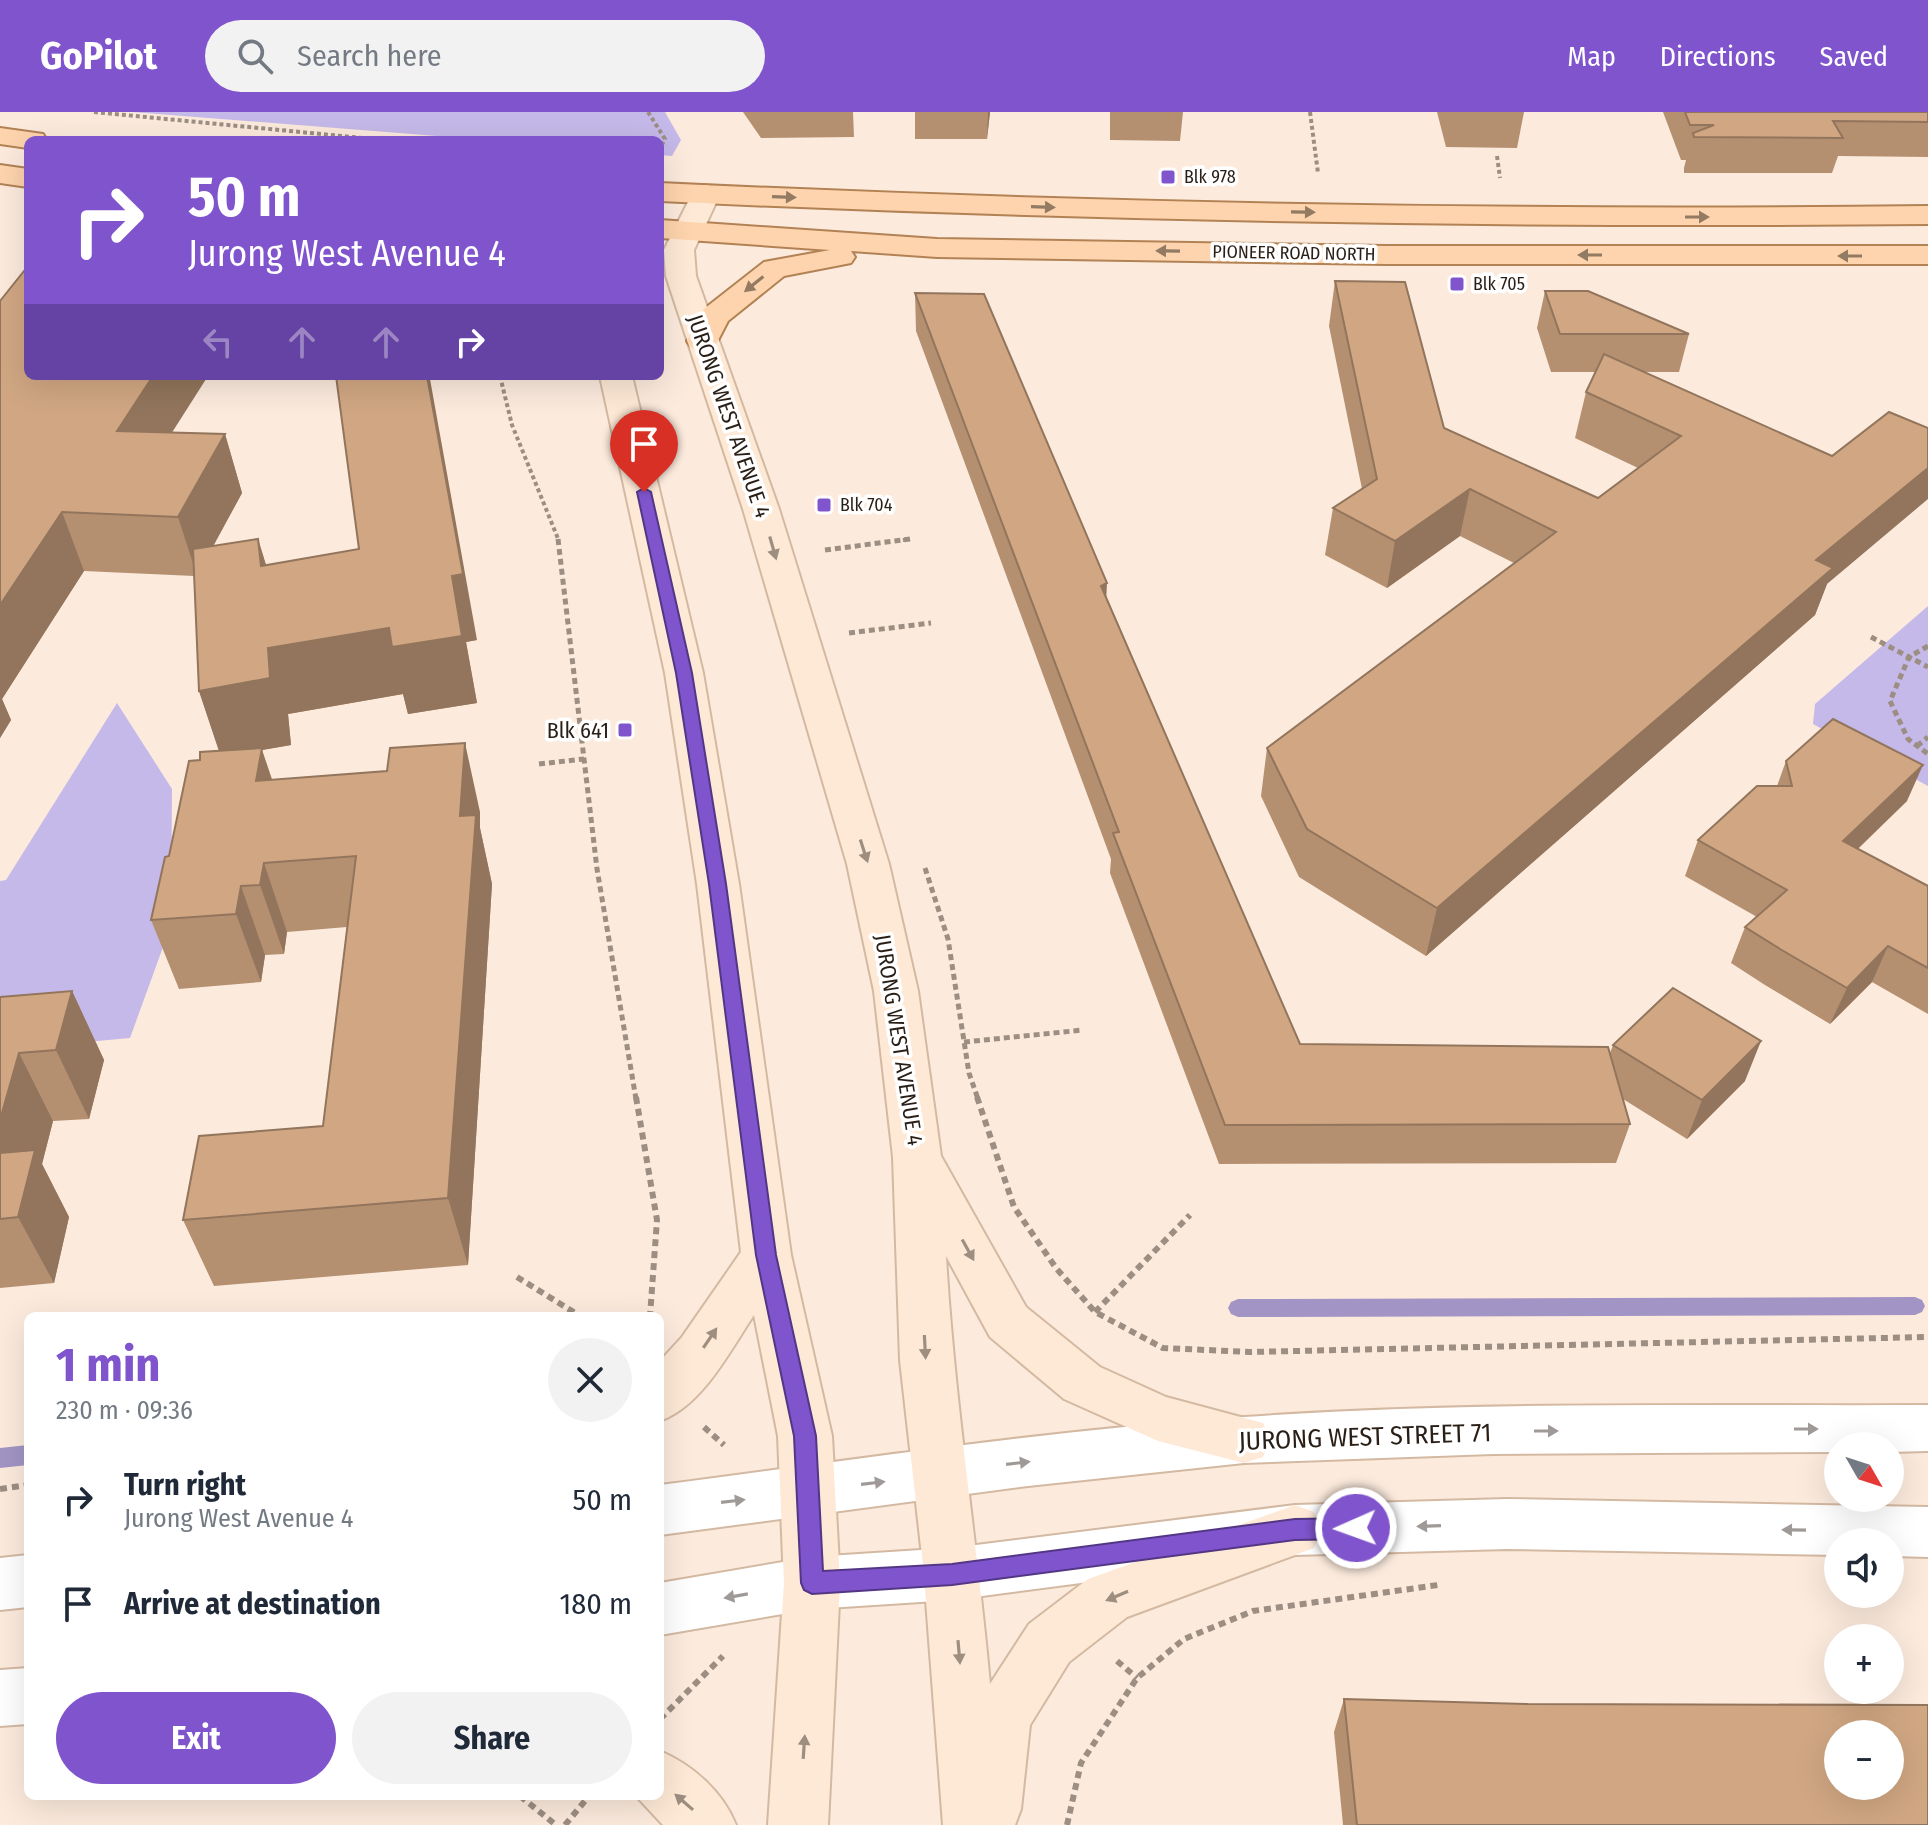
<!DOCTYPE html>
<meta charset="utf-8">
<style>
body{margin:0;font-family:"Fira Sans Condensed",sans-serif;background:#f2f2f3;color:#1f2937;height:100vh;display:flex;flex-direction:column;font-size:30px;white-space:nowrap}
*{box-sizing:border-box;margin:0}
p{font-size:26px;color:#747a83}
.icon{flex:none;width:44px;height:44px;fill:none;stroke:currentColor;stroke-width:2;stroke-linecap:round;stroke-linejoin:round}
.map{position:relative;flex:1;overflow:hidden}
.panel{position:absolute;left:24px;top:1200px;width:640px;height:488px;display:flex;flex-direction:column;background:#fff;border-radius:12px;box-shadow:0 8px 32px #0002}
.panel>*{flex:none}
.guide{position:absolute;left:24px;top:24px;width:640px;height:244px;border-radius:12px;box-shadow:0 8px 32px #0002;background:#7f54cd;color:#fff;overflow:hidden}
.needle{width:52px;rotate:129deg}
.buttons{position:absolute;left:1824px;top:1320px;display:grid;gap:16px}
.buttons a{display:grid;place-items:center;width:80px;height:80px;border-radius:50%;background:#fff;box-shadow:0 8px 32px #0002;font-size:40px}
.pin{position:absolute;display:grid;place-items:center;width:68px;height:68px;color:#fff;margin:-82px -34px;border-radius:50% 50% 50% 0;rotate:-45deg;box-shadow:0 0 8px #0007}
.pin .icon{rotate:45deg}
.me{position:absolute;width:88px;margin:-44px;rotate:268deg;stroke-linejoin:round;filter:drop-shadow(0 0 6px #0008)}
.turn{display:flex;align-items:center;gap:28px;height:168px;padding:0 32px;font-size:36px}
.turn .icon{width:104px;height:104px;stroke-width:2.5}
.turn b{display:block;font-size:56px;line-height:68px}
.lanes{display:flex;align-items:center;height:76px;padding:0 32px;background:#0003;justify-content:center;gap:40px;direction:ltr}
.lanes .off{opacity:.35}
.round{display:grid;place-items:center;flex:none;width:84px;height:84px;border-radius:42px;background:#f2f2f3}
.head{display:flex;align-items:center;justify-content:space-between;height:136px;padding:0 32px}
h1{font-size:48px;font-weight:700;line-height:60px;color:#7f54cd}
.action{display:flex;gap:16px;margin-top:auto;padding:16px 32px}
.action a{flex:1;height:92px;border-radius:48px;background:#7f54cd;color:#fff;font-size:32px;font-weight:700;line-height:92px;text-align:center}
.action a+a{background:#f2f2f3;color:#1f2937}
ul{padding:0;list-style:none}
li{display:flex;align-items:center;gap:24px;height:104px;padding:0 32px}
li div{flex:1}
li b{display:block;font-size:30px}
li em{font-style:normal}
header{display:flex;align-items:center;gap:48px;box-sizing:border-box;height:112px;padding:0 40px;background:#7f54cd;color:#fff}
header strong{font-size:38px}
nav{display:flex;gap:44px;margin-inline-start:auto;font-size:28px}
.search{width:560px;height:72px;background:#f2f2f3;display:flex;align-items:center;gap:20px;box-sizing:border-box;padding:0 28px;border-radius:44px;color:#747a83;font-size:30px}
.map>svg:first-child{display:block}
.green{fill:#c5b9e9}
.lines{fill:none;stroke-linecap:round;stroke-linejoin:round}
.stream{fill:#a295c5;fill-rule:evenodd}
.tertiary-casing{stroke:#d4b9a2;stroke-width:4}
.secondary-casing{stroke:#d4b9a2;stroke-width:4}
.primary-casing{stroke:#b28255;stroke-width:4}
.path-far2{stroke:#9c8e83;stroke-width:4;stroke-dasharray:4 3;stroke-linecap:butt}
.path-far1{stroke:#9c8e83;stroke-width:5;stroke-dasharray:6 4;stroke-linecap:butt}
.path{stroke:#9c8e83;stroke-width:6;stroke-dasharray:7 5;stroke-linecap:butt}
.tertiary{fill:#fff;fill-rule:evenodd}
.secondary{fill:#fee9d6;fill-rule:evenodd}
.primary{fill:#fdd4ad;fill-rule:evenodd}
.wall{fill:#b49071}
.shaded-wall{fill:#92755c}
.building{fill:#d1a783;stroke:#92755c;stroke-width:2;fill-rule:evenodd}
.oneway{fill:#937a62}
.oneway2{fill:#9e8e80}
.oneway3{fill:#9f9a97}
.route{fill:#7f54cd;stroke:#533785;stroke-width:2}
.poi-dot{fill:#7f54cd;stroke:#fff;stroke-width:3}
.labels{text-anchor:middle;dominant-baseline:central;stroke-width:7;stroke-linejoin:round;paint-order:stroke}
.far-poi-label{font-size:18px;fill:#291f17;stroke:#fff;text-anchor:start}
.far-street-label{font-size:18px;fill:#291f17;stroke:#fff}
.street-label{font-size:22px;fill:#291f17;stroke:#fff}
.poi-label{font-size:22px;fill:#291f17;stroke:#fff;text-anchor:end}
.near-street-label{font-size:26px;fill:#291f17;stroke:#fff}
</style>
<header>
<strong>GoPilot</strong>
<div class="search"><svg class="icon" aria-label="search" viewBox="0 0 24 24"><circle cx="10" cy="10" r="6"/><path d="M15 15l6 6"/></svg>Search here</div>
<nav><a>Map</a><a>Directions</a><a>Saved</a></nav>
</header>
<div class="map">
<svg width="1928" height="1713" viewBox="0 0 1928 1713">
<rect width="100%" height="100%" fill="#fcebdd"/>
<g class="green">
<path d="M132 0H665L681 28 672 44 660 43V28H487Z"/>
<path d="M1928 494V674L1813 612 1815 592Z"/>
<path d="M117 591 172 677 171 813 130 926 0 938V769L6 768Z"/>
</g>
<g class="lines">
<g class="stream">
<path d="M1915 1185 1922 1188 1925 1194 1922 1200 1915 1203 1238 1205 1231 1202 1228 1196 1231 1190 1238 1187Z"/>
<path d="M28 1333V1353L0 1356V1336Z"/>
</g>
<defs>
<g id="tertiary">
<path d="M1928 1293V1339L1890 1340V1334H1838V1340L1493 1342 1244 1351 1028 1374 660 1423V1373C854 1348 1049 1318 1244 1305 1471 1289 1700 1294 1928 1293Z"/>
<path d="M1507 1387 1928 1395V1445L1890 1444V1430H1838V1443L1507 1437 1295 1443 952 1488 812 1497 660 1523V1471L812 1445 952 1436 1295 1393Z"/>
<path d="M28 1443V1495L0 1498V1446Z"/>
<path d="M28 1556V1612L0 1614V1558Z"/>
</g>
<g id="secondary">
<path d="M706 73 716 76 720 82 694 138 696 164 779 397 889 752 918 879 941 1044 1026 1195 1100 1255 1166 1285 1263 1311 1271 1328 1263 1345 1244 1351 1158 1329 1064 1287 990 1225 946 1144C954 1287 977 1429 990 1572L1029 1512 1088 1467 1295 1393 1314 1400 1322 1418 1314 1436 1127 1505 1069 1550 1030 1613 1021 1697 1015 1713H943L924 1462 900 1248 893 1045 874 879 847 752 743 397 666 164 664 138 692 82 696 76Z"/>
<path d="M600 264H632L703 561 739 772 791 1143 832 1324 840 1471 828 1713H768L784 1471 778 1324 754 1203C729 1240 703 1293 660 1309V1249L682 1225 741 1140 697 772 665 561Z"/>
<path d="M660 1639C693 1653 723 1680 736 1713H663L636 1684H660Z"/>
</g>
<g id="primary">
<path d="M0 16 43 22 47 28H28V36L0 32Z"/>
<path d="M0 53 28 57V75L0 71Z"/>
<path d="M660 71C1083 91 1505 99 1928 94V112C1505 116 1083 109 660 89Z"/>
<path d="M660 108 937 127 1386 134H1928V152H1386L937 145 851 139 855 145 851 151 784 164 728 209 714 236 703 239 692 236 687 229 704 197 764 150 830 138 660 126Z"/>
</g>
</defs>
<use href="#tertiary" class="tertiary-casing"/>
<use href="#secondary" class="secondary-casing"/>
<use href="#primary" class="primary-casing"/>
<g class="path-far2">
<path d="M94 0 383 28"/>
<path d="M648 0 665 27 660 36"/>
<path d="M1310 0 1318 61"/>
<path d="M1497 44 1500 66"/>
<path d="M500 264 512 313 559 429"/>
<path d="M896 429 910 427"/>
</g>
<g class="path-far1">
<path d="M558 427 597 757 636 987"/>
<path d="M825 438 910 427"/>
<path d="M849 521 931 511"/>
<path d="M1871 525 1928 555"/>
<path d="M1928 534 1909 545 1890 589 1908 627 1928 642"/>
<path d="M1917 634 1928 625"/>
<path d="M539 652 584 647"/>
<path d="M925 756 948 827 969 961 978 987"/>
<path d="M964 930 1083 918"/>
</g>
<g class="path">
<path d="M636 985 657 1108 650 1204"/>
<path d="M977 985 1014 1095 1056 1156 1095 1200 1163 1236 1250 1240 1928 1225"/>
<path d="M517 1165 580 1204"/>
<path d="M1095 1200 1190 1103"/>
<path d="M704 1315 724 1333"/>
<path d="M0 1377 28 1373"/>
<path d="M1117 1549 1137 1566"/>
<path d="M660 1607 723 1544"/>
<path d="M520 1684 556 1713"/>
<path d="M565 1713 589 1684"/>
<path d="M1067 1713 1081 1651 1137 1566 1184 1527 1253 1499 1438 1473"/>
</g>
<use href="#tertiary" class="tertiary"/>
<use href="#secondary" class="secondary"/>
<use href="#primary" class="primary"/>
</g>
<g class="wall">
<path d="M743 0H853L854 25 761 26Z"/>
<path d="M915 0H990L987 27H915Z"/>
<path d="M1110 0H1183L1180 29 1110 28Z"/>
<path d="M1437 0H1524L1517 36 1446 35Z"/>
<path d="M1663 0H1928V45L1838 44 1832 61H1684V56L1686 48H1681Z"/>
<path d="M1335 169 1444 316 1598 386 1638 356 1575 326 1586 280 1595 260H1551L1537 216 1545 179 1689 222 1679 260H1644L1827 472 1815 503 1426 844 1299 765 1261 684 1267 636 1514 451 1460 424 1387 476 1325 443 1333 396 1362 377 1329 214Z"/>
<path d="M915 181 1107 486 1300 932 1610 941 1613 933 1745 969 1687 1027 1623 987 1630 1012 1616 1051 1219 1052 1110 761 1111 747 916 219Z"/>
<path d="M0 189 172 321 225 322 242 381 213 434 258 427 266 453 477 528 466 530 477 591 408 602 403 582 288 602 291 633 262 638 272 667 480 700V716L492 772 468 1153 214 1174 183 1108 323 1014 347 815 287 820 284 842 265 843 261 870 179 877 151 808 169 744 200 648 219 639 199 579 194 464 84 459 2 587 11 608 0 626Z"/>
<path d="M1786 649 1907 689 1858 737 1928 774V902L1872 870 1830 912 1765 873 1731 851 1745 815 1757 805 1685 764 1698 728 1777 674Z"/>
<path d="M72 879 104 948 89 1007 53 1009 42 1052 69 1105 54 1171 0 1176V885Z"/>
<path d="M1344 1587 1528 1592 1928 1713H1343L1334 1620Z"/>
</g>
<g class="shaded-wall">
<path d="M988 0H990L987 27Z"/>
<path d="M153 264H208L136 377 117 319Z"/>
<path d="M427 264H429L430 267 477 528 466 530 477 591 408 602 403 582 288 602 291 633 262 638 284 705 221 645 199 579 268 536 452 464Z"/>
<path d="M225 322 242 381 197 464 178 405Z"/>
<path d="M1928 356V387L1827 472 1815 503 1426 844 1437 796 1816 448Z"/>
<path d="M1470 377 1460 424 1387 476 1395 429Z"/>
<path d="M62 400 84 459 2 587 11 608 0 626V493Z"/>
<path d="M258 427 278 492 261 454Z"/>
<path d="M1107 471 1105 511 1101 474Z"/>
<path d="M465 631 480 700V716L492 772 468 1153 448 1086 460 704Z"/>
<path d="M1923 653 1907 689 1828 765 1843 729Z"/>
<path d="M264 751 287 820 284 842 260 773Z"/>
<path d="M241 774 265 843 261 870 236 802Z"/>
<path d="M1888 834 1872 870 1830 912 1847 876Z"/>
<path d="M72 879 104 948 89 1007 56 938Z"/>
<path d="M1761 929 1745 969 1687 1027 1702 988Z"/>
<path d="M19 941 53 1009 42 1052 69 1105 54 1171 18 1105 0 1059V1008Z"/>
</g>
<g class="building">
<path d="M1685 0H1928V10L1833 9 1843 26 1694 25 1693 21 1714 13H1690Z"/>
<path d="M28 154V264H153L117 319 225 322 178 405 62 400 0 493V189Z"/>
<path d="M1335 169 1405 170 1444 316 1598 386 1681 324 1586 280 1604 242 1832 344 1889 300 1928 316V356L1816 448 1833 456 1437 796 1307 717 1267 636 1556 420 1470 377 1395 429 1333 396 1377 367Z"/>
<path d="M1545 179H1588L1689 222H1560Z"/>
<path d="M915 181 984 182 1107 471 1101 474 1300 932 1608 935 1630 1012 1225 1013 1113 721 1119 720Z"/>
<path d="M336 264H427L463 462 452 464 462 524 392 535 389 516 268 536 270 566 199 579 193 437 258 427 261 454 359 437Z"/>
<path d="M1833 607 1923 653 1843 729 1928 774V856L1888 834 1847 876 1780 837 1745 815 1787 778 1698 728 1757 674H1792L1786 649Z"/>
<path d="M465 631 460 704 476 703 448 1086 183 1108 199 1024 323 1014 356 744 264 751 260 773 241 774 236 802 151 808 165 745 169 744 189 649 200 648V640L262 636 256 669 387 659 390 636Z"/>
<path d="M1673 876 1761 929 1702 988 1613 933Z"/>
<path d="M72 879 56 938 19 941 0 1008V885Z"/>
<path d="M35 1038 18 1105 0 1107V1041Z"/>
<path d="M1344 1587 1528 1592 1928 1593V1713H1357ZM1838 1622H1890V1674H1838Z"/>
</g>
<defs><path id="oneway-solid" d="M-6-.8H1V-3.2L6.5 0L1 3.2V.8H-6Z" transform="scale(2)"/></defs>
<g class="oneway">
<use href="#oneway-solid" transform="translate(784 85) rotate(2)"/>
<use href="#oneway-solid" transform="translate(1043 95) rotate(2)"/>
<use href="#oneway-solid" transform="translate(1303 100) rotate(1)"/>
<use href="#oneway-solid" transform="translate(1697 105)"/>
<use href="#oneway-solid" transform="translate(1168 139) rotate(-179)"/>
<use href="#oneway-solid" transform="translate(1590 143) rotate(-180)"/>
<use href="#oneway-solid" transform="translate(1850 144) rotate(-180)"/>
<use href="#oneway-solid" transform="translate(754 172) rotate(141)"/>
</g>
<g class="oneway2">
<use href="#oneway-solid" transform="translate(773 436) rotate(74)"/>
<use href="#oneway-solid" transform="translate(864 739) rotate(72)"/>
<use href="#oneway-solid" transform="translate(968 1138) rotate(61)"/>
<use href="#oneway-solid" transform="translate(710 1226) rotate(-56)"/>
<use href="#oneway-solid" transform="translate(925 1235) rotate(87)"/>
<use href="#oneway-solid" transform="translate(1117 1484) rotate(157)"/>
<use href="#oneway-solid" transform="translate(959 1540) rotate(85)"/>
<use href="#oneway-solid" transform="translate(804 1635) rotate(-86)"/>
<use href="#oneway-solid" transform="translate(684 1690) rotate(-139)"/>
</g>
<g class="oneway3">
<use href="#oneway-solid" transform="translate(1806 1317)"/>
<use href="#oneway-solid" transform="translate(1546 1319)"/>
<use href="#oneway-solid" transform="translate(1018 1351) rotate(-7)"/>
<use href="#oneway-solid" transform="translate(873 1371) rotate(-7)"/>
<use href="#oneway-solid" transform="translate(733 1389) rotate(-7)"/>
<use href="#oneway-solid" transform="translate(1429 1414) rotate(178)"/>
<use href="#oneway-solid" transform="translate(1794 1418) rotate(-179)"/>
<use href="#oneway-solid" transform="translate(736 1484) rotate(170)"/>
</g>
<path class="route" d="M644 376 651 380 692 561 726 772 776 1143 816 1324 823 1459 952 1452 1295 1407 1356 1406 1364 1409 1367 1416 1364 1424 1356 1427 1295 1428 952 1473 812 1482 804 1478 801 1471 794 1324 756 1143 709 772 676 561 637 380Z"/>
<g class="poi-dot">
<rect x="1160" y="57" width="16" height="16" rx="4"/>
<rect x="1449" y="164" width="16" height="16" rx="4"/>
<rect x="816" y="385" width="16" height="16" rx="4"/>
<rect x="617" y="610" width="16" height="16" rx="4"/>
</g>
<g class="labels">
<g class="far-poi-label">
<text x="1184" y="65">Blk 978</text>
<text x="1473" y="172">Blk 705</text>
<text x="840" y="393">Blk 704</text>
</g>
<g class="far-street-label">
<text transform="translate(1294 141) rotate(1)">PIONEER ROAD NORTH</text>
</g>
<g class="street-label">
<text transform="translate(729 304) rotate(71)">JURONG WEST AVENUE 4</text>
<text transform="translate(899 928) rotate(81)">JURONG WEST AVENUE 4</text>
</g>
<g class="poi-label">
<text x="609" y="618">Blk 641</text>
</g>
<g class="near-street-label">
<text transform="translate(1365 1325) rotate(-2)">JURONG WEST STREET 71</text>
</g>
</g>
</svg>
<div class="buttons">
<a><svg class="needle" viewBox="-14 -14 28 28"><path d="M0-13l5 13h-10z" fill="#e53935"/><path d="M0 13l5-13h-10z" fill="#747a83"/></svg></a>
<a><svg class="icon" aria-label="sound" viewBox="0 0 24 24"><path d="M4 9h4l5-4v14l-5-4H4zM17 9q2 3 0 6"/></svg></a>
<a>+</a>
<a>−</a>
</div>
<div class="pin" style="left:644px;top:380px;background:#d93025"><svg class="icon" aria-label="arrive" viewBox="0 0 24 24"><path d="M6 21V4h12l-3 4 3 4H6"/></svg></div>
<svg class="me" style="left:1356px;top:1416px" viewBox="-20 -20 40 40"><circle r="17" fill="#7f54cd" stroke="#fff" stroke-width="3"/><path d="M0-11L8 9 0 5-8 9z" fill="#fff"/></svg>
<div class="guide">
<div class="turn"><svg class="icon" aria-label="right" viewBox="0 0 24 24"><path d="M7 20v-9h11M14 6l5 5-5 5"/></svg><div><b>50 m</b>Jurong West Avenue 4</div></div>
<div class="lanes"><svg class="icon off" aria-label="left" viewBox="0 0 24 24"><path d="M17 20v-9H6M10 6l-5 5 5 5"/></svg><svg class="icon off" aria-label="ahead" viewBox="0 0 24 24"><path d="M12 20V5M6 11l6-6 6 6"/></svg><svg class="icon off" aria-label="ahead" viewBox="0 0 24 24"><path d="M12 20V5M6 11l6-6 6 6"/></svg><svg class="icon" aria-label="right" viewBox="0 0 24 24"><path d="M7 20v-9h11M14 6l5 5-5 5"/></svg></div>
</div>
<section class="panel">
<div class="head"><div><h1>1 min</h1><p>230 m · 09:36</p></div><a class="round"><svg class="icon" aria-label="close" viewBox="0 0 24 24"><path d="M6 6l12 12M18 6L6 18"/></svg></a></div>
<ul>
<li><svg class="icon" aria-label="right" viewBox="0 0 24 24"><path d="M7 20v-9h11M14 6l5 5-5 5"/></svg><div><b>Turn right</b><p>Jurong West Avenue 4</p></div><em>50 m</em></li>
<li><svg class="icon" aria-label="arrive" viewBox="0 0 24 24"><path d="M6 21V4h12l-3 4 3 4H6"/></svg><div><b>Arrive at destination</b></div><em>180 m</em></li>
</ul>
<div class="action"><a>Exit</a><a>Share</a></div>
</section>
</div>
